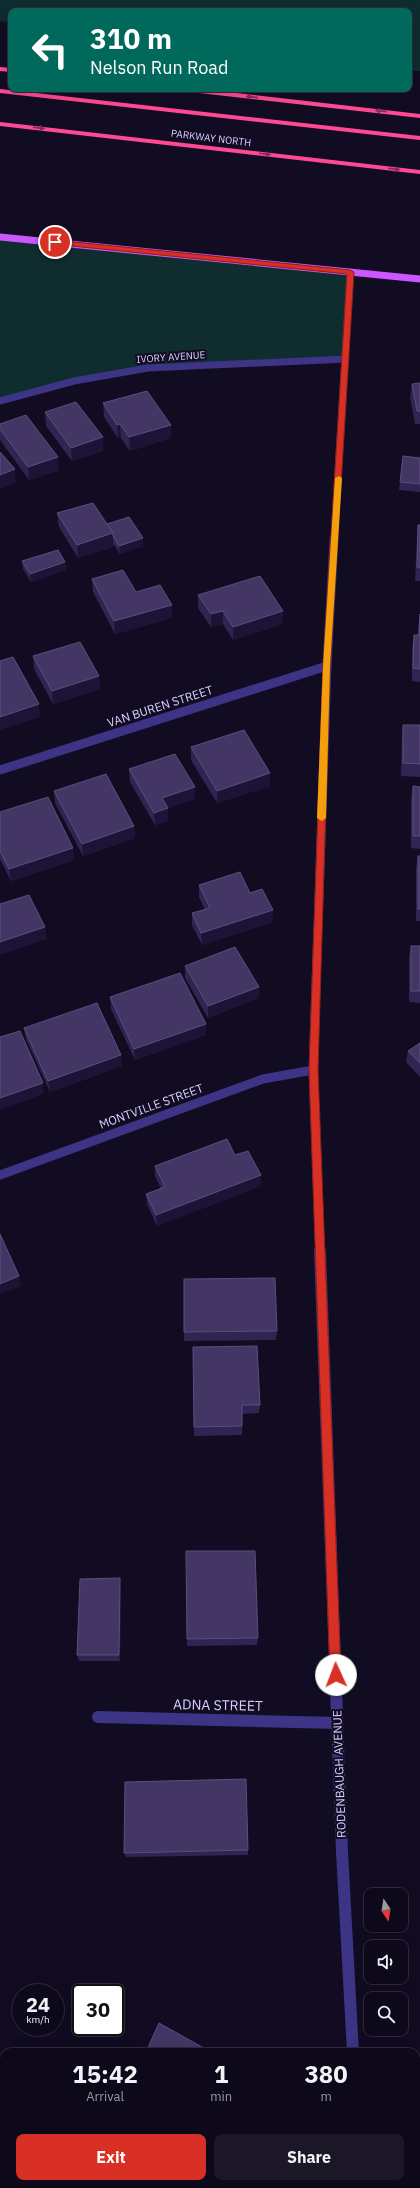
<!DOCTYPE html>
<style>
body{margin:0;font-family:"IBM Plex Sans",sans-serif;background:#1c1727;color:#f1f3f6;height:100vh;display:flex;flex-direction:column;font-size:15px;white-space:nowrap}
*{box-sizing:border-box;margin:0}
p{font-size:13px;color:#9b9aa2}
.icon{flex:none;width:22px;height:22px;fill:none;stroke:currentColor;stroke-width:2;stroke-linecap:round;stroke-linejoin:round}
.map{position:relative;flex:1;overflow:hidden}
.side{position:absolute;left:0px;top:2048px;width:420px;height:140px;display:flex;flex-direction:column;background:#0e091a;border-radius:12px 12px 0 0;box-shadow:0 4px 16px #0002,0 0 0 1px #2e2a39}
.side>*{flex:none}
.hud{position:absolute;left:8px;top:8px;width:404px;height:84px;border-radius:8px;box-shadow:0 4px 16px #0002,0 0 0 1px #2e2a39;background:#00695c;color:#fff;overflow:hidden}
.needle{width:26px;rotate:168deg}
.controls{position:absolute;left:364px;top:1888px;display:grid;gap:8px}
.controls a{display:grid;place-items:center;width:44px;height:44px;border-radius:8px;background:#0e091a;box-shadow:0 4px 16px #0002,0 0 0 1px #2e2a39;font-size:20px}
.speed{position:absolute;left:12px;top:1984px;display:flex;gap:8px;font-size:20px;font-weight:700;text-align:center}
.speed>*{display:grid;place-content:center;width:52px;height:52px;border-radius:50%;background:#0e091a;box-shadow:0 4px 16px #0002,0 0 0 1px #2e2a39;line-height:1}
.speed small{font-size:10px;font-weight:400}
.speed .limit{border:2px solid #111;border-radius:6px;background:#fff;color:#111}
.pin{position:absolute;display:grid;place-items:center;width:34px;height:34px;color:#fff;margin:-17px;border:2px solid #fff;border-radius:50%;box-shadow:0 1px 4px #0007}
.me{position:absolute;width:44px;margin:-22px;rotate:358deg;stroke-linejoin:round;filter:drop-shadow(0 0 3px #0008)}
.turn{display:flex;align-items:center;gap:14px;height:84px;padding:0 16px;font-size:18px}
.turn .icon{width:52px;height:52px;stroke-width:2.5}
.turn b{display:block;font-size:28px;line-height:34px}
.eta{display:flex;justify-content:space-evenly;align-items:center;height:68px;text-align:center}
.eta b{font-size:24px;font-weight:700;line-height:28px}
.cta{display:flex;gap:8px;margin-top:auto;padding:8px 16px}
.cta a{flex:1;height:46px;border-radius:8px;background:#d93025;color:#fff;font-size:16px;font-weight:700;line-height:46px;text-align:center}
.cta a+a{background:#1c1727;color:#f1f3f6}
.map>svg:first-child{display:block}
.green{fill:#0f2c2e}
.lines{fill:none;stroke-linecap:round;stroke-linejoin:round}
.street-far2{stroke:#3d3485;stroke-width:7}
.street-far1{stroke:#3d3485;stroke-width:9}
.street{stroke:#3d3485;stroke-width:12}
.primary{stroke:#cc56ff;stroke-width:7}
.highway{fill:#ff4a93;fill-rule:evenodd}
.wall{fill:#312452}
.shaded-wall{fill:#1d1337}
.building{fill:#433665;stroke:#5a4e7d}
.oneway{fill:#882b5b}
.route{fill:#d93025;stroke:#8d1f18}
.slow{fill:#f59e0b}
.labels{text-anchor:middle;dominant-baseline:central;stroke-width:4;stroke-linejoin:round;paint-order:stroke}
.far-street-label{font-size:10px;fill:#d8cfff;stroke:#120c23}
.street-label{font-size:12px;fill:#d8cfff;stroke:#120c23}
.near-street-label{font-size:14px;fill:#d8cfff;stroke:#120c23}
</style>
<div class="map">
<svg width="420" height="2188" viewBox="0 0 420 2188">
<rect width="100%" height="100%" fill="#120c23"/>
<g class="green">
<path d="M0 0H420V71H409V11H11V23L0 21Z"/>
<path d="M0 237 350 272 346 359 148 368 0 401Z"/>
</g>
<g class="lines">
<g class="street-far2">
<path d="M0 401 74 381 148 368 346 359"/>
<path d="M334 540 350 272"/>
</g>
<g class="street-far1">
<path d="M0 770 327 666"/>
<path d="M0 1175 263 1079 313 1070"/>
<path d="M320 1252 313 1070 327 666 334 539"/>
</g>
<g class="street">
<path d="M320 1251 342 1852 353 2052"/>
<path d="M98 1717 337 1723"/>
<path d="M361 2184V2188"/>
</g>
<path class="primary" d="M0 237 420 279"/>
<g class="highway">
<path d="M0 67 11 68V72L0 71Z"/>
<path d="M0 89 420 136V140L0 93Z"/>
<path d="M178 89H202L420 114V118L182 91Z"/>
<path d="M0 122 420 170V174L0 126Z"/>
</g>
</g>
<g class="wall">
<path d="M420 383V424H415L410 397 412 384Z"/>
<path d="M103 403 171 425V438L130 451 121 438H118L104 417Z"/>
<path d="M45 412 103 437V451L72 461 46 426Z"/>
<path d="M0 424 59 470 29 480 0 440Z"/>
<path d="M403 456 420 458V492L399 490Z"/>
<path d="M57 513 107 524 143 546 120 554 113 544V547L78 558 59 527Z"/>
<path d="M418 525H420V581H415L417 539Z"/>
<path d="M22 561 65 562 66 570 31 582 23 569Z"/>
<path d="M92 579 136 592 172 605V618L115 634 93 592Z"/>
<path d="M198 595 283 611 282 624 233 640 223 624 211 627 198 608Z"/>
<path d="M420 614V682L412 681V648L414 635H418V627Z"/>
<path d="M33 656 99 676 100 689 53 704 34 669Z"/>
<path d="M403 725H420V777L401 776 402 737Z"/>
<path d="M191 747 270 786 217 803 191 760Z"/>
<path d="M129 769 195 799 168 808V821L155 825 130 782Z"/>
<path d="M413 786 420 787V849L411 848V799Z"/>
<path d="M54 791 134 826 135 838 83 856 55 803Z"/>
<path d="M0 812 74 860 11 881 0 859Z"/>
<path d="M418 856H420V921H416V868Z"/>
<path d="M199 885 250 893 273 910 272 922 202 945 192 925V913L205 910 199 897Z"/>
<path d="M411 946H420V1003L409 1002V957Z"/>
<path d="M185 966 259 987 258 998 208 1018 185 978Z"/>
<path d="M110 997 206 1024V1035L135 1060 111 1009Z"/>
<path d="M24 1028 122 1066 50 1092 26 1039Z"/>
<path d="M420 1043V1077L406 1062 408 1051Z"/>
<path d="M235 1155 261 1175 260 1186 157 1226 147 1204 146 1194 161 1189 155 1176V1166Z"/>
<path d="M277 1331 276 1340 184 1341V1332Z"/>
<path d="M193 1347 260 1405 259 1413 242 1414V1435L194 1436Z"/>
<path d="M121 1585 120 1661H79L77 1655Z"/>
<path d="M258 1638 257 1645 187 1646V1639Z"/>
<path d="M248 1850V1855L126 1857 124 1853Z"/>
</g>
<g class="shaded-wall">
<path d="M120 424 121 438H118L117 425Z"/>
<path d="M171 425V438L130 451 129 437Z"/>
<path d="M103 437V451L72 461 71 448Z"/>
<path d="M58 457 59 470 29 480 28 467Z"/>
<path d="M15 469 16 483 0 489V475Z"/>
<path d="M113 533V547L78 558 77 545Z"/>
<path d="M143 538V546L120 554 119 546Z"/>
<path d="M65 562 66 570 31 582 30 574Z"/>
<path d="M172 605V618L115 634 114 621Z"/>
<path d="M223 611V624L211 627V614Z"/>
<path d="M283 611 282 624 233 640V627Z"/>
<path d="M99 676 100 689 53 704 52 691Z"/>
<path d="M39 704 40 717 0 730V717Z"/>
<path d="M270 773V786L217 803V791Z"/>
<path d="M195 787V799L168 808V821L155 825 154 813 162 798Z"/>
<path d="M134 826 135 838 83 856 82 844Z"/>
<path d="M73 848 74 860 11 881 9 869Z"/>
<path d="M273 910 272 922 202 945 201 933Z"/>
<path d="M45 927 47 939 0 955V942Z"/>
<path d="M259 987 258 998 208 1018V1006Z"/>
<path d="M206 1024V1035L135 1060 134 1049Z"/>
<path d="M121 1055 122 1066 50 1092 48 1081Z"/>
<path d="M43 1083 44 1094 0 1110V1098Z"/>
<path d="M261 1175 260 1186 157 1226 156 1215Z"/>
<path d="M19 1276 21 1286 0 1294V1284Z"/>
<path d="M120 1578 121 1585 120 1661 119 1655Z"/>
</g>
<g class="building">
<path d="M420 383V411H417L412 384Z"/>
<path d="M147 391 171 425 129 437 120 424 117 425 103 403Z"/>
<path d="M76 402 103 437 71 448 45 412Z"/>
<path d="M26 415 58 457 28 467 0 429V424Z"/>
<path d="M0 452 15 469 0 475Z"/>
<path d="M403 456 420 458V484L400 482Z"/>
<path d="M93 503 113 533 77 545 57 513Z"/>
<path d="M129 517 143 538 119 546 113 536V533L107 524Z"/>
<path d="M418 525H420V568L417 567Z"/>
<path d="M58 550 65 562 30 574 22 561Z"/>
<path d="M123 570 136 592 160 585 172 605 114 621 92 579Z"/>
<path d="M260 576 283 611 233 627 223 611 211 614 198 595Z"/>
<path d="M420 614V669L413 668 414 635H419Z"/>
<path d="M80 642 99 676 52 691 33 656Z"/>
<path d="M13 657 39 704 0 717V661Z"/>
<path d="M403 725H420V764L403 763Z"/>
<path d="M244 730 270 773 217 791 191 747Z"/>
<path d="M175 754 195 787 162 798 168 808 154 813 129 769Z"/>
<path d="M106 774 134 826 82 844 54 791Z"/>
<path d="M413 786 420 787V836H413Z"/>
<path d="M48 797 73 848 9 869 0 851V812Z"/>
<rect x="418" y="856" width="2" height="53"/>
<path d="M240 872 250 893 262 889 273 910 201 933 192 913 210 908 199 885Z"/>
<path d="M29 895 45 927 0 942V904Z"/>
<rect x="411" y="946" width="9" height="45"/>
<path d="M235 947 259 987 208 1006 185 966Z"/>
<path d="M180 973 206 1024 134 1049 110 997Z"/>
<path d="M97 1003 121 1055 48 1081 24 1028Z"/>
<path d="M20 1031 43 1083 0 1098V1037Z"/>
<path d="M420 1043V1063L408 1051Z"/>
<path d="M227 1139 235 1155 248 1151 261 1175 156 1215 146 1194 165 1187 155 1166Z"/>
<path d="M0 1234 19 1276 0 1284Z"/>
<path d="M275 1278 277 1331 184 1332V1279Z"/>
<path d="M257 1346 260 1405H242V1426L194 1427 193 1347Z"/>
<path d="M186 1551H255L258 1638 187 1639Z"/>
<path d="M120 1578 119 1655H77L80 1579Z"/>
<path d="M246 1779 248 1850 124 1853 125 1782Z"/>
<path d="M159 2023 211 2052H146Z"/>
<path d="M146 2184H152L151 2187Z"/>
</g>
<defs><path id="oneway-solid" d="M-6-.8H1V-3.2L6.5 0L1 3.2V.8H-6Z"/></defs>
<g class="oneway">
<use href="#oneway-solid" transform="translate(252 97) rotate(-174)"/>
<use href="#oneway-solid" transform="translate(381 111) rotate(-174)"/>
<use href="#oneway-solid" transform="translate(39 128) rotate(7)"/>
<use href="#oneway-solid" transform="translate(265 154) rotate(7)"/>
<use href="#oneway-solid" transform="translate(394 169) rotate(7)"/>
</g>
<path class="route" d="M55 240 350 270 354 272 330 666 318 1070 341 1675 340 1679 336 1681 332 1679 330 1675 309 1070 323 666 347 274 52 244Z"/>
<path class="slow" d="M339 476 342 478 330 666 326 818 322 821 317 818 323 666 335 478Z"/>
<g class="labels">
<g class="far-street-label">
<text transform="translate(211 138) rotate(7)">PARKWAY NORTH</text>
<text transform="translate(171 357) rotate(-4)">IVORY AVENUE</text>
</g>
<g class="street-label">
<text transform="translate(160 706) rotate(-18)">VAN BUREN STREET</text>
<text transform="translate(151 1106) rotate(-20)">MONTVILLE STREET</text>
<text transform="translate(339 1774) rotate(-92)">RODENBAUGH AVENUE</text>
</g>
<g class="near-street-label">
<text transform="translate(218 1705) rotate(1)">ADNA STREET</text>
</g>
</g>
</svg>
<div class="controls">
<a><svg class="needle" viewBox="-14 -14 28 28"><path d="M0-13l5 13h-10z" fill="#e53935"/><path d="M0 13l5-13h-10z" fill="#9b9aa2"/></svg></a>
<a><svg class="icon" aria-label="sound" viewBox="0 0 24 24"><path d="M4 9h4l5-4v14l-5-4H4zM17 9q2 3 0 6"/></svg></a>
<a><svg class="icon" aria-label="search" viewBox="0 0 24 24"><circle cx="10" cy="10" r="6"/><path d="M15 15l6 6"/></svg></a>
</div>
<div class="speed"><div>24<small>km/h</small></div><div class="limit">30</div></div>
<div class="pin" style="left:55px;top:242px;background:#d93025"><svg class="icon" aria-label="arrive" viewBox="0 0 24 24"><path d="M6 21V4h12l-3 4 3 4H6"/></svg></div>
<svg class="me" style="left:336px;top:1675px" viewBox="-20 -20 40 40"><circle r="19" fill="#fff"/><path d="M0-13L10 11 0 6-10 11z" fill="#d93025"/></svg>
<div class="hud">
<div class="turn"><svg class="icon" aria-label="left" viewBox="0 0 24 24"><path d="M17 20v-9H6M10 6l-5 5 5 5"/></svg><div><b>310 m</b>Nelson Run Road</div></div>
</div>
<section class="side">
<div class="eta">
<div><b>15:42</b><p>Arrival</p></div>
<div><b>1</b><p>min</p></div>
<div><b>380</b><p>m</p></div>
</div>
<div class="cta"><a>Exit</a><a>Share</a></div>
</section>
</div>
